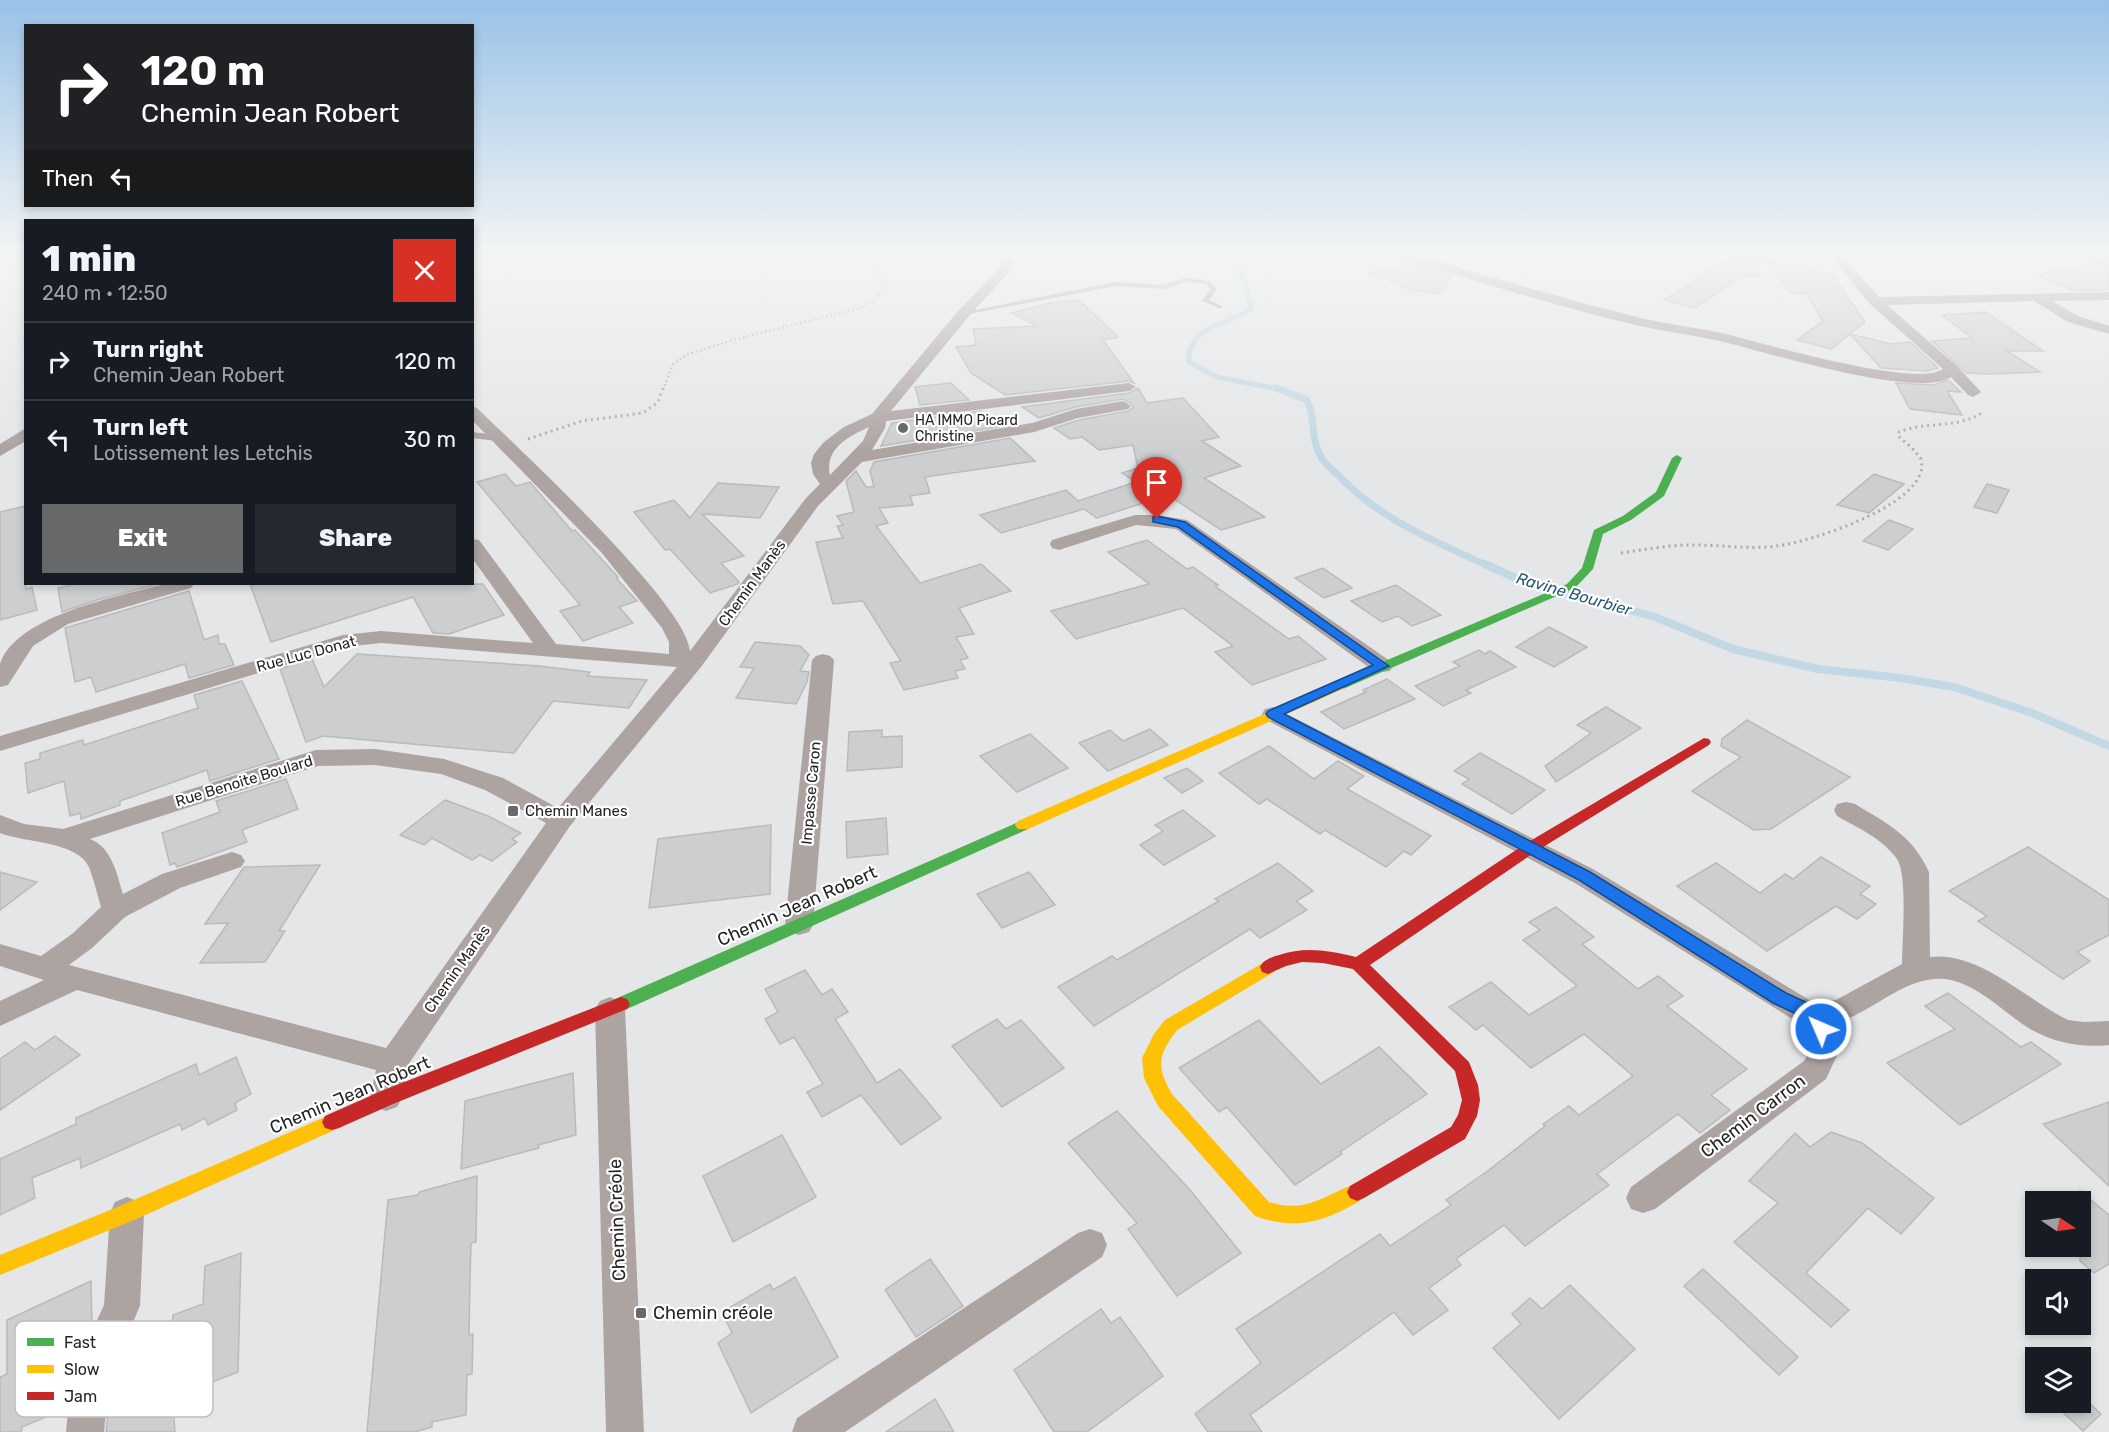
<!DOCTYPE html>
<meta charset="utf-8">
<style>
body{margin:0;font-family:Rubik,sans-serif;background:#242831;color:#f1f3f6;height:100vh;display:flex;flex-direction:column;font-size:22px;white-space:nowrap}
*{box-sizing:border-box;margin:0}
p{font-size:20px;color:#9ea1a6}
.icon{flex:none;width:33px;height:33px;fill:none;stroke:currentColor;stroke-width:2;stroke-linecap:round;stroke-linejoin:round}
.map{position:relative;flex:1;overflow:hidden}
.side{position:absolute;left:24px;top:219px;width:450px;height:366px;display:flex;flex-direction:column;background:#171b24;border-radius:0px;box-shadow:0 3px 9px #0003}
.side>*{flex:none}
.top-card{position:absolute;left:24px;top:24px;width:450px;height:183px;border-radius:0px;box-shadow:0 3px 9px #0003;background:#202124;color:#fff;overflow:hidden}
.needle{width:39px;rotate:103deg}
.buttons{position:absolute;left:2025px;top:1191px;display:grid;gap:12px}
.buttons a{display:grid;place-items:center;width:66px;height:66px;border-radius:0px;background:#171b24;box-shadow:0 3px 9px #0003;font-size:30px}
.pin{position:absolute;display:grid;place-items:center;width:51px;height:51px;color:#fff;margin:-62px -26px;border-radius:50% 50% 50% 0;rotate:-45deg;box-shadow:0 0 6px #0007}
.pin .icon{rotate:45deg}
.me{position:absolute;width:66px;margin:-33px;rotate:315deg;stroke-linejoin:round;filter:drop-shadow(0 0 4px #0008)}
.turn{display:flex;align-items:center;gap:21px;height:126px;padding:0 18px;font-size:27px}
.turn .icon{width:78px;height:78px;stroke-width:2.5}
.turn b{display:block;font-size:42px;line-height:51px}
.then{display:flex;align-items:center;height:57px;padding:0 18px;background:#0003;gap:12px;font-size:22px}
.round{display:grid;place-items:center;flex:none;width:63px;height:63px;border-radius:0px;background:#242831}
.summary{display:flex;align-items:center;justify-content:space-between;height:102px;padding:0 18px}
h1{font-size:36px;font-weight:800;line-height:45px}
.button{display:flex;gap:12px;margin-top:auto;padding:12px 18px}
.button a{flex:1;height:69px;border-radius:0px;background:#676869;color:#fff;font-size:24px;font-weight:800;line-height:69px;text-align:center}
.button a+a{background:#242831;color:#f1f3f6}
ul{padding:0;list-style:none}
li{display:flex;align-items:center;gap:18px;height:78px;padding:0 18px;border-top:2px solid #363941}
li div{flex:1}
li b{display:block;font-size:22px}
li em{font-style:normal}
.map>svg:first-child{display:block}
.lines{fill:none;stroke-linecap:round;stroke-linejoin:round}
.stream-far2{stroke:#c2d8e5;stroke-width:5}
.stream-far1{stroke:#c2d8e5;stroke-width:7}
.stream{stroke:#c2d8e5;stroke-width:8}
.building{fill:#cdcecf;stroke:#b9babb;stroke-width:1.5}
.path-far1{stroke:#aeaaa8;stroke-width:2;stroke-dasharray:1.5 3;stroke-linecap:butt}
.path{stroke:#aeaaa8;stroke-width:3;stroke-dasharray:2 4;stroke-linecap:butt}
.lane{fill:#ada4a2;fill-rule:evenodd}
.street{fill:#ada4a2;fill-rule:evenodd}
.fast{fill:#4caf50;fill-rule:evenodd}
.slow{fill:#ffc107;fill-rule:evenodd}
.jam{fill:#c62828;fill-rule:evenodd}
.route{fill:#1a73e8;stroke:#114b97;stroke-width:1.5}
.poi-dot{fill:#676869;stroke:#fff;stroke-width:2}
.labels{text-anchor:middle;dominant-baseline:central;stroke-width:4.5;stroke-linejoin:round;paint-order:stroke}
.far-poi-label{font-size:14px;fill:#232425;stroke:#fff;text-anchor:start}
.street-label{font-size:15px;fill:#232425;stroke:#fff}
.poi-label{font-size:15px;fill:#232425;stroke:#fff;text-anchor:start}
.water-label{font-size:16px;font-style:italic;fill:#275975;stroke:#fff}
.near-street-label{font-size:18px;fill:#232425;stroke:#fff}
.near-poi-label{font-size:18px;fill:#232425;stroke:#fff;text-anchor:start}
.key{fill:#fff;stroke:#bdbdbe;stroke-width:1.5}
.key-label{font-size:16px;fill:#232425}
</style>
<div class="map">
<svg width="2109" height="1432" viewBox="0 0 2109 1432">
<rect width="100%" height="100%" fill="#e4e6e7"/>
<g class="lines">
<path class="stream-far2" d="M1227 251 1244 278 1251 309C1227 325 1187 326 1189 362L1217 377 1282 390"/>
<path class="stream-far1" d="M1276 388 1307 400C1316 418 1310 439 1321 457 1325 465 1334 471 1340 477 1381 520 1435 541 1488 566"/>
<path class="stream" d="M1485 564 1520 580 1655 617 1733 649 1818 669 1901 678 1954 687 2032 713 2109 746"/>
</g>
<g class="building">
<path d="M1742 251H1781L1757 266 1760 277 1743 276 1695 308 1664 300Z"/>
<path d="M2109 257V290L2073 291 2038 275 2090 264Z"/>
<path d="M1767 263 1813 266 1819 272 1831 273 1865 322 1850 334 1891 344 1910 342 1938 368 1927 371 1881 368 1850 334 1831 349 1797 340 1823 321 1806 293H1791Z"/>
<path d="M1411 264 1451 276 1441 294 1411 290 1371 273Z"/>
<path d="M1079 300 1118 337 1103 340 1134 383 1129 381 1005 395 971 373 956 347 976 345 973 329 1037 326 1011 313 1049 303Z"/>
<path d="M1986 312 2043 351H2007L2040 372 1990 374 1966 373 1932 341 1972 338 1942 315Z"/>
<path d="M1948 380 1961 392 1947 391 1962 415 1910 409 1896 383 1933 385Z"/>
<path d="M951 383 969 400 920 405 915 387Z"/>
<path d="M1138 388 1147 403 1183 398 1219 437 1202 441 1241 466 1204 478 1265 517 1221 530 1168 495 1097 518 1084 509 1001 533 980 515 1066 490 1078 501 1136 482 1122 473 1138 468 1133 445 1099 450 1082 437 1070 439 1054 428 1079 420 1128 411 1133 408 1132 404 1123 399 1076 407 1039 418 1022 407 1129 393Z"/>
<path d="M981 411 998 427 881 446 892 423Z"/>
<path d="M1010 438 1035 461 925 477 930 493 910 496 913 505 879 508 888 523 876 526 920 583 981 564 1011 591 959 608 974 634 956 637 968 658 960 660 965 669 955 671 958 678 904 690 890 663 901 661 863 601 833 604 816 542 843 538 837 526 843 525 837 516 854 512 846 481 856 471 866 487H874L870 471 874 462Z"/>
<path d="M505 474 516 486 530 482 572 531 575 530 618 577 616 578 637 601 619 607 633 623 583 641 560 611 580 605 477 482Z"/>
<path d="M1874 474 1904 484 1869 513 1837 505Z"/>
<path d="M718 483 779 487 760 518 702 514 744 556 721 563 739 582 738 584 710 593 670 549 665 550 634 512 674 500 690 518Z"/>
<path d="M1987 484 2009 490 1997 513 1974 507Z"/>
<path d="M26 506V589L32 587 37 610 0 620V512Z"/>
<path d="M1889 520 1913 529 1888 550 1863 541Z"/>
<path d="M1147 540 1187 569 1193 567 1218 585 1215 586 1289 639 1298 636 1326 659 1252 685 1215 652 1233 646 1183 608 1076 639 1051 611 1149 584 1108 552Z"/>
<path d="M1323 568 1352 588 1324 598 1295 578Z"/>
<path d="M75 584H158L97 600 62 612 58 588Z"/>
<path d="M250 584H483L504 615 449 634 433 633 413 597 271 642Z"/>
<path d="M1396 585 1441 615 1412 626 1398 616 1382 622 1351 601Z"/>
<path d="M189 591 204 640 218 635 219 644H225L234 665 189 678 185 664 96 692 91 677 75 682 65 628Z"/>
<path d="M1549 627 1587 647 1554 667 1516 647Z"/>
<path d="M755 642 800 646 809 655 800 671 809 672 807 682 796 704 736 698 754 668 740 667Z"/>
<path d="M1479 650 1485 654 1490 651 1516 667 1466 690 1471 693 1443 706 1415 686 1460 666 1453 662Z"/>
<path d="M357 654 539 666 590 672 587 676 647 680 629 708 553 701 514 753 323 736 306 742 280 669 312 659 324 687Z"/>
<path d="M1387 679 1415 699 1344 729 1321 712 1366 692 1363 690Z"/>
<path d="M242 681 279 759 210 781 207 770 120 801V805L81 819 80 813 70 816 64 781 28 793 25 763 40 759V753L83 740 84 745 198 708 194 695Z"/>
<path d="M1606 707 1641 728 1556 782 1545 766 1591 733 1577 725Z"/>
<path d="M1747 720 1850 777 1771 829 1754 830 1692 791 1741 757 1721 746 1722 739Z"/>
<path d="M1150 729 1168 745 1108 771 1079 743 1110 730 1123 741Z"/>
<path d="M882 730V737L902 736V767L847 771 849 732Z"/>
<path d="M1030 734 1068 768 1017 792 980 756Z"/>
<path d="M1269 746 1314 779 1338 761 1364 776 1347 789 1431 836 1411 855 1404 851 1386 867 1325 830 1320 834 1267 799 1259 804 1219 773Z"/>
<path d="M1480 753 1545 790 1512 814 1462 784 1469 779 1454 771Z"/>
<path d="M1187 768 1203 781 1182 793 1164 778Z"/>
<path d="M286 779 298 809 242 830 247 842 177 867 175 863 170 865 162 833 220 812 216 801Z"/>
<path d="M445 800 488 816 521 833 512 839 517 842 492 861 480 855 472 860 432 838 424 845 400 835Z"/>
<path d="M1183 810 1215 836 1164 865 1140 845 1163 831 1155 825Z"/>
<path d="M886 818 888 854 847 858 846 822Z"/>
<path d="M771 825 770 894 649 908 658 839Z"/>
<path d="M2028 847 2109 900V935L2077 952 2090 961 2063 979 1978 921 1987 916 1949 891Z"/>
<path d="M1821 857 1870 886 1860 894 1876 904 1857 919 1836 906 1767 951 1677 886 1716 863 1760 893 1785 874 1793 879Z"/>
<path d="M1278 863 1313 891 1296 901 1307 910 1260 938 1250 929 1094 1026 1058 987 1112 956 1117 960 1219 901 1215 899Z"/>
<path d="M320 865 279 931H285L265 962 200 963 228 923 205 924 244 867Z"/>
<path d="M0 872 37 882 0 910Z"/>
<path d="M1029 872 1055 905 1002 928 977 894Z"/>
<path d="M1556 907 1594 937 1582 944 1638 989 1658 976 1683 996 1667 1006 1747 1069 1711 1095 1730 1110 1700 1133 1678 1114 1597 1174 1609 1185 1525 1246 1504 1225 1456 1259 1461 1265 1429 1288 1448 1310 1413 1335 1394 1312 1250 1415 1262 1432H1208L1195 1414 1261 1363 1236 1329 1380 1234 1390 1246 1451 1205 1446 1200 1489 1170 1545 1126 1543 1124 1569 1106 1579 1115 1633 1076 1584 1034 1531 1068 1483 1025 1476 1030 1449 1007 1491 982 1529 1015 1577 986 1523 940 1540 930 1529 922Z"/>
<path d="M805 970 822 995 832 989 848 1012 835 1019 877 1083 900 1069 941 1118 901 1145 861 1095 822 1117 807 1092 823 1084 794 1037 780 1044 765 1019 778 1012 765 989Z"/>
<path d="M1948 993 2021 1047 2031 1042 2061 1064 1960 1125 1887 1063 1955 1029 1925 1006Z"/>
<path d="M997 1019 1006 1029 1021 1020 1064 1068 1002 1107 952 1046Z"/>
<path d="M1259 1020 1321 1084 1379 1047 1427 1094 1340 1152 1342 1154 1295 1185 1227 1107 1219 1112 1179 1068Z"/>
<path d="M55 1036 80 1055 0 1110V1059L25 1042 35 1050Z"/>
<path d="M236 1057 251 1094 235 1103 237 1110 208 1125 205 1118 182 1130 180 1124 81 1168 80 1158 32 1178 35 1198 0 1215V1159L76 1124V1118L196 1064 199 1075Z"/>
<path d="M573 1073 576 1135 538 1145 539 1148 461 1169 465 1101Z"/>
<path d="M2109 1102V1186L2043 1124Z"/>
<path d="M1117 1111 1190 1190 1241 1253 1177 1296 1128 1229 1137 1223 1068 1143Z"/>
<path d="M1831 1132 1862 1143 1934 1198 1901 1234 1868 1208 1806 1273 1849 1310 1831 1327 1734 1242 1778 1203 1749 1181 1795 1133 1810 1147Z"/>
<path d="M782 1135 816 1197 733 1242 703 1176Z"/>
<path d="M477 1176 476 1242 471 1243 470 1278 469 1335 473 1334 472 1374 467 1375 466 1415 432 1422V1427L415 1432H367L388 1200 418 1195 419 1192Z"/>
<path d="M2080 1191 2109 1215V1264L2094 1273 2080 1261Z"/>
<path d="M241 1253 238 1372 205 1385 207 1328 171 1342 173 1315 203 1304 205 1266Z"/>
<path d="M930 1259 963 1306 916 1337 885 1290Z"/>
<path d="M1703 1269 1798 1357 1779 1375 1684 1286Z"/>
<path d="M795 1277 838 1357 751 1413 718 1343 732 1333 722 1312 770 1284 773 1290Z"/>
<path d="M91 1281 92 1325 55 1343 48 1416 22 1427 21 1432H0V1377L7 1374V1320Z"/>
<path d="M1570 1285 1635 1349 1559 1419 1493 1348 1521 1324 1512 1314 1530 1298 1542 1309Z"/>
<path d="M1101 1309 1111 1323 1120 1317 1163 1376 1087 1432H1054L1014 1370Z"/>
<path d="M161 1378 163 1399 172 1395 175 1432H106L109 1404Z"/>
<path d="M935 1399 954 1432H886Z"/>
<path d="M2052 1402H2088L2101 1414 2083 1431Z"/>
</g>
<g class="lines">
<path class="path-far1" d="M663 390 673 364 686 355 733 340 860 308 873 302 885 288 866 251"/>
<g class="path">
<path d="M528 439 582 421 643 413 658 402 663 388"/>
<path d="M1621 553C1642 550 1664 546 1685 545 1716 544 1747 550 1777 546 1810 542 1933 503 1921 459L1912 448 1898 436 1899 432C1926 421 1955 429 1980 414L1981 409"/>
</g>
<g class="lane">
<path d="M1185 278 1210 281 1217 289 1209 300 1222 306V308H1218L1202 301 1210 289 1206 284 1185 282 1164 289 1116 286 964 315 960 313 1116 282 1163 285Z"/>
<path d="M472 432 497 435 501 438 497 441 472 438Z"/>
</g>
<g class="street">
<path d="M988 251H1006L1013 262 1011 270 969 316 891 411 1129 383 1136 387 1129 391 886 421 885 428 872 450 1032 423 1076 409 1123 401 1131 406 1128 409 1078 418 1034 432 862 462 818 506 701 667 570 826 408 1065 402 1098 397 1107 386 1111 375 1107 370 1098 376 1070 77 990 0 1026V1001L44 980 0 966V944L41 956 72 934 101 907C97 894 94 880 89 867 77 841 25 843 0 833V815L24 824 63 829 316 750 375 749 444 759 503 778 558 808 677 667 381 643 345 647 0 751V736L343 635 381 631 533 643 472 558V539L479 540 556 644 669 654V642L662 628 601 552 472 420V406L477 408C518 448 687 604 690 651L806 498 820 484 813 474 811 463 814 454 824 442 844 427 872 414 959 310 999 269 1001 262 998 256ZM869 427 863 441 830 475C824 449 849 436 869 427ZM375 765 441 774 485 790 546 823 386 1048 69 965 92 948 125 917 180 888 241 867 245 861 241 855 232 852 162 874 123 894C117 875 112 847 90 839L318 766Z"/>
<path d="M1384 251H1401C1480 273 1558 298 1637 317 1665 324 1694 327 1722 333 1759 342 1917 389 1943 369L1870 304 1826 251H1838L1879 297 2109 292V300L2052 301 2078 316 2109 326V334L2068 322 2034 301 1887 305 1957 366 1981 392 1973 397 1968 395 1951 377C1917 400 1763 351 1720 341 1694 335 1666 332 1640 326 1554 307 1470 278 1386 254Z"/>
<path d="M26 428V441L0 456V444Z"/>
<path d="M1135 515H1157L1187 520 1390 661 1393 666 1390 671 1382 672 1374 671 1176 529 1136 525 1059 550 1052 548 1050 544 1052 540Z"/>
<path d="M165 584H194L191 588 68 624 33 646 8 685 0 687C0 680 0 670 0 664 16 615 120 596 165 584Z"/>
<path d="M823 654 830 656 834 660 813 925 809 932 799 935 789 932 785 925 812 660 816 656Z"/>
<path d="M1273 707 1593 869 1811 1001 1836 1000 1902 964C1902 941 1908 876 1897 859 1883 839 1858 828 1837 816L1834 810 1837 804 1846 802 1855 804C1888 824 1912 835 1929 872L1930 957C1979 951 2027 1000 2068 1020L2084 1022 2109 1021V1045C2080 1048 2055 1043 2030 1029 2002 1012 1970 975 1934 979 1898 982 1870 1014 1835 1023L1840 1049 1826 1079 1655 1209 1643 1213 1631 1209 1626 1198 1631 1187 1804 1061C1813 1048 1810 1037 1805 1023L1789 1017 1575 883 1265 719 1262 714 1265 709Z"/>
<path d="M610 997 620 1001 625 1009 644 1432H606L595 1009 600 1001Z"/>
<path d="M127 1197 139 1202 144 1213 140 1306 109 1378 104 1432H66L71 1377 104 1305 110 1213 115 1202Z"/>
<path d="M1090 1229 1102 1233 1107 1245 1102 1257 845 1432H792L797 1418 1078 1233Z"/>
</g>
<g class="fast">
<path d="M1677 455 1682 458 1664 496 1631 520 1603 534 1593 569 1575 588 1343 689H1333L1331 686 1333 683 1567 584 1582 568 1594 530 1623 516 1656 492 1672 458Z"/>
<path d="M1023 820 1028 821 1031 825 1028 829 627 1009 621 1011 615 1009 612 1004 615 999Z"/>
</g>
<g class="slow">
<path d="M1338 682 1345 686 1343 689 1028 829H1018L1015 825 1018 821Z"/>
<path d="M1268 960 1274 962 1276 967 1274 972 1177 1030C1158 1055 1156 1066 1172 1094L1269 1202C1307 1214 1324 1195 1357 1183L1364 1186 1367 1192C1363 1201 1354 1204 1345 1209 1314 1225 1288 1228 1255 1216L1158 1106 1144 1078 1142 1058 1154 1034 1165 1020Z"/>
<path d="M332 1114 339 1116 342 1122 339 1128 134 1220 0 1275V1255L120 1206Z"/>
</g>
<g class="jam">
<path d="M1704 738 1709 739 1711 742 1709 745 1535 852 1370 965 1469 1062 1478 1085 1480 1100 1477 1116 1465 1139 1364 1198 1357 1201 1350 1198 1347 1192 1350 1186 1451 1127 1458 1115 1462 1100 1455 1071 1353 969 1323 963 1302 962 1286 966 1268 974 1262 972 1260 967C1263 960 1272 957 1279 955 1306 946 1329 951 1356 957L1525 844Z"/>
<path d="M621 997 627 999 630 1004 627 1009 393 1104 339 1128 332 1130 325 1128 322 1122 325 1116 379 1092Z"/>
</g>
</g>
<linearGradient id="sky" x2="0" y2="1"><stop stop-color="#99c2e7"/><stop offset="0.56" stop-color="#f3f4f4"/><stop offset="1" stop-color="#f3f4f4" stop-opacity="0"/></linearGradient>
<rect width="2109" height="451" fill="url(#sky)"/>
<path class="route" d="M1157 516 1185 522 1389 666 1284 714 1590 872 1786 993 1823 1010 1830 1029 1828 1034 1821 1036 1815 1034 1809 1020 1773 1003 1579 880 1268 717 1266 714 1268 711 1373 665 1178 527 1153 522V517Z"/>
<g class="poi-dot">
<circle cx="903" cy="428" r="6"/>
<rect x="507" y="805" width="12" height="12" rx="3"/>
<rect x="635" y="1307" width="12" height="12" rx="3"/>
</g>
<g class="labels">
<g class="far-poi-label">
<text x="915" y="420">HA IMMO Picard<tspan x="915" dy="16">Christine</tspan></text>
</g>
<g class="street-label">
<text transform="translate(752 583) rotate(-54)">Chemin Manès</text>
<text transform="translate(306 654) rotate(-15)">Rue Luc Donat</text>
<text transform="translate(244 781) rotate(-17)">Rue Benoite Boulard</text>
<text transform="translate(811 793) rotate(-85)">Impasse Caron</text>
<text transform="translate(457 969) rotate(-55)">Chemin Manès</text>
</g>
<g class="poi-label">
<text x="525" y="811">Chemin Manes</text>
</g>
<g class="water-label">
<text transform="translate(1574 594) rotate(16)">Ravine Bourbier</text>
</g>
<g class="near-street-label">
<text transform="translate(797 906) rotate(-24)">Chemin Jean Robert</text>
<text transform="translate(350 1095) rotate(-23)">Chemin Jean Robert</text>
<text transform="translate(1753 1116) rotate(-37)">Chemin Carron</text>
<text transform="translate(617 1220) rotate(-92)">Chemin Créole</text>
</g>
<g class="near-poi-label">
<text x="653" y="1313">Chemin créole</text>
</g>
</g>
<rect x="15" y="1321" width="198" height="96" rx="9" class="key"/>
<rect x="27" y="1338" width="27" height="8" fill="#4caf50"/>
<rect x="27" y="1365" width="27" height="8" fill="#ffc107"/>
<rect x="27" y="1392" width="27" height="8" fill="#c62828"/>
<g class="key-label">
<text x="64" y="1348">Fast</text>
<text x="64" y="1375">Slow</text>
<text x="64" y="1402">Jam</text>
</g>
</svg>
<div class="buttons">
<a><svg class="needle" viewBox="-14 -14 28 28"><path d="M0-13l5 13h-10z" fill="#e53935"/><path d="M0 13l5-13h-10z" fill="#9ea1a6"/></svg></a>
<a><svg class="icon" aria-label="sound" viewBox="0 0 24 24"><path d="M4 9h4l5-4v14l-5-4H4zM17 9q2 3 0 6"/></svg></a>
<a><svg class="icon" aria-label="layers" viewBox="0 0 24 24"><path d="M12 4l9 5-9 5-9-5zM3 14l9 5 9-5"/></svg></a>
</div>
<div class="pin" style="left:1157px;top:519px;background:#d93025"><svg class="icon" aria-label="arrive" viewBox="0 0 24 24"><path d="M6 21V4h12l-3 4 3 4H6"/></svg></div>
<svg class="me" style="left:1821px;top:1029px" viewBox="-20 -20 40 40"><circle r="17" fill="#1a73e8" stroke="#fff" stroke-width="3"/><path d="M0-11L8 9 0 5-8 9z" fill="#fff"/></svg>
<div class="top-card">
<div class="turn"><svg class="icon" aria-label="right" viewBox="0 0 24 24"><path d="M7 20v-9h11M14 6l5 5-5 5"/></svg><div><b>120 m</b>Chemin Jean Robert</div></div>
<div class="then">Then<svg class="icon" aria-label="left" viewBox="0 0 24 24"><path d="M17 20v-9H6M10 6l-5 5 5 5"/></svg></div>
</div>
<section class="side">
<div class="summary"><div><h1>1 min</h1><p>240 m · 12:50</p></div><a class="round" style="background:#d93025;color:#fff"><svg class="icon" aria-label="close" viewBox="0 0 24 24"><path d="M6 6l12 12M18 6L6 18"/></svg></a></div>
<ul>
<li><svg class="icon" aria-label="right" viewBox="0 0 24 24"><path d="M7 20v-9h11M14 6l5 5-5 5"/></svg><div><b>Turn right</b><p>Chemin Jean Robert</p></div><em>120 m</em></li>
<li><svg class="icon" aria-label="left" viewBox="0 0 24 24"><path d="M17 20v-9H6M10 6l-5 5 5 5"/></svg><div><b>Turn left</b><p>Lotissement les Letchis</p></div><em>30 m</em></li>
</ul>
<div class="button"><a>Exit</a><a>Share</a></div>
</section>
</div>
